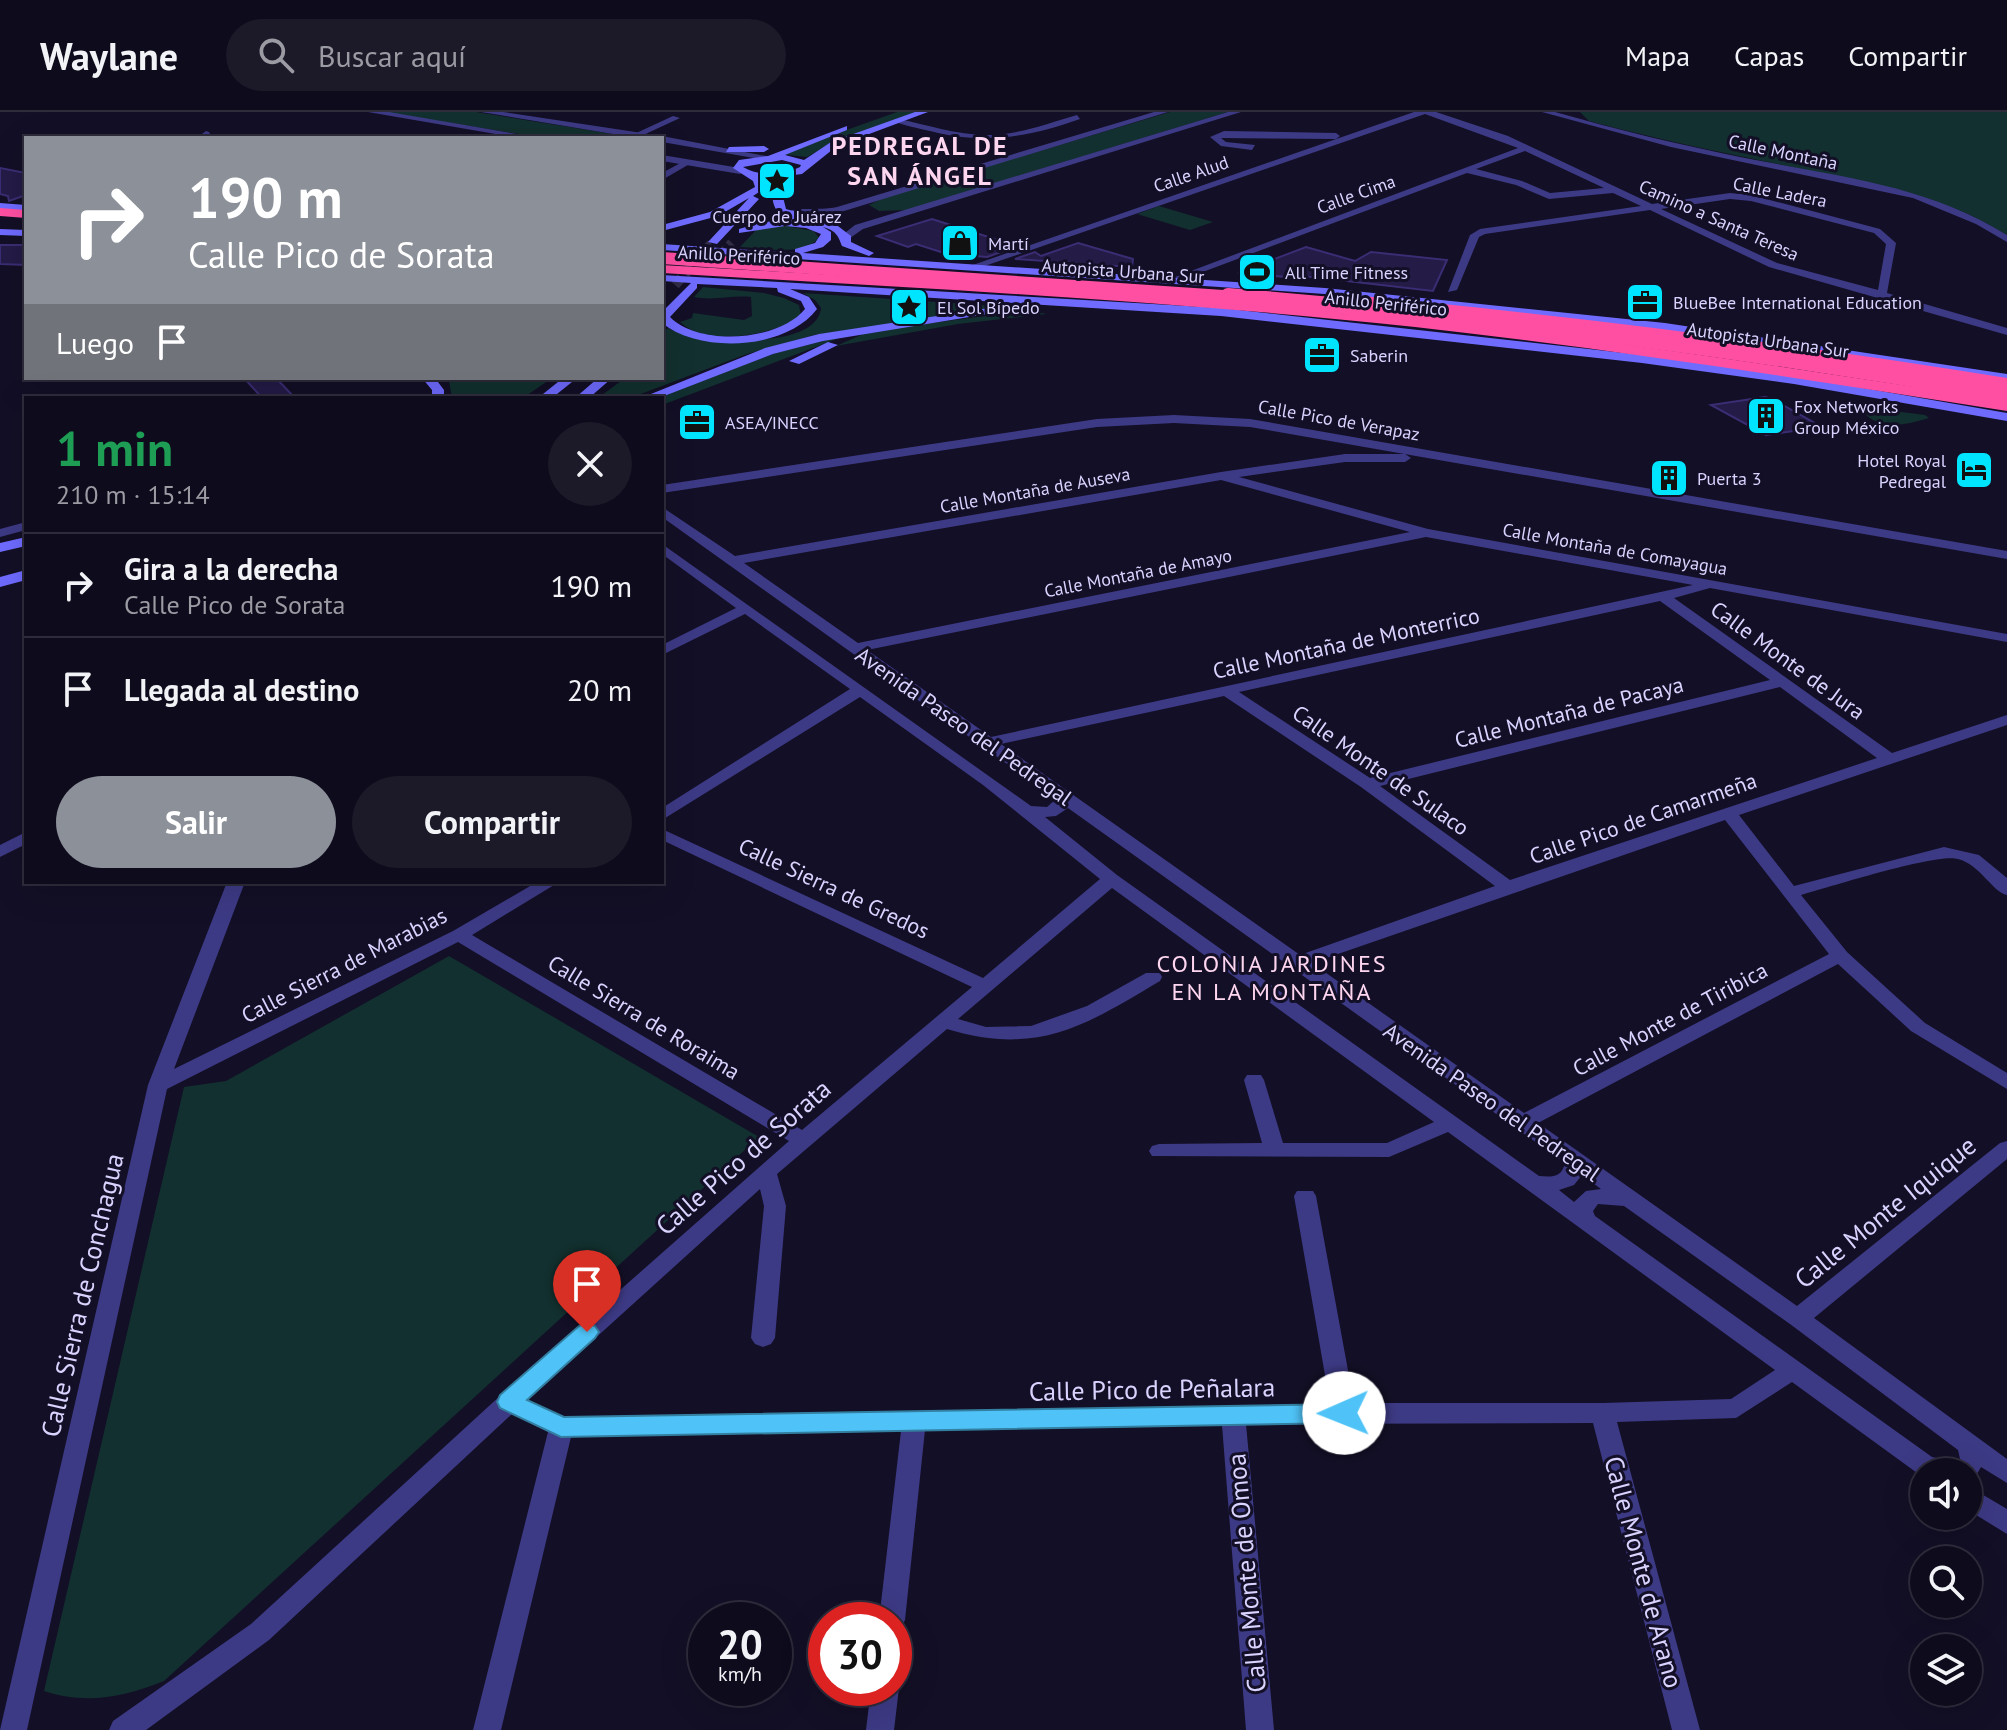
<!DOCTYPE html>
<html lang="es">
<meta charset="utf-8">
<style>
body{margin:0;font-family:"PT Sans",sans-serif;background:#1c1929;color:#f1f3f6;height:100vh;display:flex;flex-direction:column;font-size:30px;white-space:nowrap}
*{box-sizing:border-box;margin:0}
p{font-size:26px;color:#9b9ba3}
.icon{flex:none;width:44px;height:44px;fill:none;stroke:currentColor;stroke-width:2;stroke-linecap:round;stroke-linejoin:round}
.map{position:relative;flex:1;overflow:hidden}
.drawer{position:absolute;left:24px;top:284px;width:640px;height:488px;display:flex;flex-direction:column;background:#0e0b1c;border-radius:0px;box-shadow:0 8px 32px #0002,0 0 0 2px #2e2b3b}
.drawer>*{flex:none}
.guide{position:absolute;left:24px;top:24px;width:640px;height:244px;border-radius:0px;box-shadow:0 8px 32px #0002,0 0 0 2px #2e2b3b;background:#8c9099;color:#fff;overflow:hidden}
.controls{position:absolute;left:1910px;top:1346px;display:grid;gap:16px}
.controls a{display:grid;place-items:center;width:72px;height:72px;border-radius:50%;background:#0e0b1c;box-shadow:0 8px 32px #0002,0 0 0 2px #2e2b3b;font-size:40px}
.speed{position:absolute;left:688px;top:1490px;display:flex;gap:16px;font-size:40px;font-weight:700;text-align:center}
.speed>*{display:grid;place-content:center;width:104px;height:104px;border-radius:50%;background:#0e0b1c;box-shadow:0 8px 32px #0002,0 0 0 2px #2e2b3b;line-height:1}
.speed small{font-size:20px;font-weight:400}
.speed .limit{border:12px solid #d22;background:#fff;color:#111}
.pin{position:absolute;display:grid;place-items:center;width:68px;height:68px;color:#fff;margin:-82px -34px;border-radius:50% 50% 50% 0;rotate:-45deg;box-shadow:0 0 8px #0007}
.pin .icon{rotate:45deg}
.me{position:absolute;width:88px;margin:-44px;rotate:269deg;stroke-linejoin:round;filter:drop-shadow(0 0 6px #0008)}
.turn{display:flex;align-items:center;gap:28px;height:168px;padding:0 32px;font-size:36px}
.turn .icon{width:104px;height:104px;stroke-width:2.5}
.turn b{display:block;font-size:56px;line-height:68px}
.then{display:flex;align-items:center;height:76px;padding:0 32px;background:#0003;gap:16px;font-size:30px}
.round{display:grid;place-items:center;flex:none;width:84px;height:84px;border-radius:42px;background:#1c1929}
.headline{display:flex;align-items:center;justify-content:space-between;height:136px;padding:0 32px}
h1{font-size:48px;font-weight:700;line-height:60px;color:#1e9e55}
.cta{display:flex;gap:16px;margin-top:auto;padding:16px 32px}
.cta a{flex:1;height:92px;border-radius:48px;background:#8c9099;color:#fff;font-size:32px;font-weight:700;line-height:92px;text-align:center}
.cta a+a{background:#1c1929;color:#f1f3f6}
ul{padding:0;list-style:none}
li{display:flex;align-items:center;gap:24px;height:104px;padding:0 32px;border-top:2px solid #2e2b3b}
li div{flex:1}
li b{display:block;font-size:30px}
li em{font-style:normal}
header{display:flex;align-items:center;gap:48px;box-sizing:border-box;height:112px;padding:0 40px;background:#0e0b1c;border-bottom:2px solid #2e2b3b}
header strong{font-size:38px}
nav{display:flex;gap:44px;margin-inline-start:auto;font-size:28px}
.search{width:560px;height:72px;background:#1c1929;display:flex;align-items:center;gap:20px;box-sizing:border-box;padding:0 28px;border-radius:44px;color:#9b9ba3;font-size:30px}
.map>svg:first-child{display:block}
.green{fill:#12302f}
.building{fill:#241b47;stroke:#3b2d73;stroke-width:2}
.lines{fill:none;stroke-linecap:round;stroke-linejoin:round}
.secondary-tunnel{stroke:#312d47;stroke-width:10;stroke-dasharray:10 5;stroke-linecap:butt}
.minor{fill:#3d3a85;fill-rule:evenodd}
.tertiary{fill:#3d3a85;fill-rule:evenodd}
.secondary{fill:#6f6bff;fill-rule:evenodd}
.motorway{fill:#ff4fa3;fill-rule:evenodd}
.motorway-bridge-far1{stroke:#ff4fa3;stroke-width:12}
.motorway-bridge{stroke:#ff4fa3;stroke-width:16}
.route{fill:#4fc3f7;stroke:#337fa1;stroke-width:2}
.labels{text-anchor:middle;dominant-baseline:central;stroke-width:6;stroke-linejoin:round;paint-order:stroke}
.far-street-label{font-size:18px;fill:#d9d4ff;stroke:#130f26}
.far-poi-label{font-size:18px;fill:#d9d4ff;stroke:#130f26;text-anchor:start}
.street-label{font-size:22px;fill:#d9d4ff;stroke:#130f26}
.neighbourhood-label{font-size:24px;letter-spacing:2px;fill:#ffd6f0;stroke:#130f26}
.far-district-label{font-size:26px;font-weight:bold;letter-spacing:2px;fill:#ffd6f0;stroke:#130f26}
.near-street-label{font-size:26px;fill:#d9d4ff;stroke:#130f26}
</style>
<header>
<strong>Waylane</strong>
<div class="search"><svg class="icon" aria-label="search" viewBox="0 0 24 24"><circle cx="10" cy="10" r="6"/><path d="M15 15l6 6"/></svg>Buscar aquí</div>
<nav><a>Mapa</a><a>Capas</a><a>Compartir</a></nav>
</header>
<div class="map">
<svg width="2007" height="1618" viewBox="0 0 2007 1618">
<rect width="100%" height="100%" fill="#130f26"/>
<g class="green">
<path d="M381 0H476L638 26H545Z"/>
<path d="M897 0H917L829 32 807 45 779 42Z"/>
<path d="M1170 0H1228L907 98 879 99 869 93 885 85Z"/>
<path d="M1580 0H2007V123C1941 82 1867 71 1792 55 1724 41 1656 27 1589 9Z"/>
<path d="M1159 94 1213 110 1190 118 1137 102Z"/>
<path d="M786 114 814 119 819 126C801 145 764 136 740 135L757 117Z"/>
<path d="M703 175 764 181 784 186 799 193 801 204C774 223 707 236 680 210L692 206 693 201 744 208 752 204 751 185C731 183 714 189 694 185Z"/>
<path d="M803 181 1010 195 814 223 747 242 630 286H598L625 266H662V221L668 216C695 231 817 240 821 196L815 188Z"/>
<path d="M1031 198 1046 202 958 212 836 234 870 219Z"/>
<path d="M850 222 662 293V286H657L776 241Z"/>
<path d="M445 266H552L523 286H452L449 269Z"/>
<path d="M1878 297 1925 303 1929 306C1908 312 1884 319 1866 303L1868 299Z"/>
<path d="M449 844 759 1025 164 1569C124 1585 86 1593 44 1579L184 975 226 969Z"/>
</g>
<g class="building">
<path d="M0 56 26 61V83L9 89 8 84 0 82Z"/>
<path d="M932 107 966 118 1018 134 987 145 962 143 947 142 916 132 908 135 877 124Z"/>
<path d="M1078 131 1133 147 1132 155 1015 147 1035 140 1041 144Z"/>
<path d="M0 133H26V153L0 152Z"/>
<path d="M1306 135 1355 149 1371 140 1447 148 1433 179 1303 164 1299 166 1238 161Z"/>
<path d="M244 266H276L295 286H262Z"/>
<path d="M1765 285 1772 287 1822 315 1766 323 1711 293Z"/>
</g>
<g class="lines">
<g class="secondary-tunnel">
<path d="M709 156 732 131"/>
<path d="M675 173 713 130"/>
</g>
<g class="minor">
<path d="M1414 0H1436L1508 24 1652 92 1730 81 1751 83 1880 117 1896 131 1887 181 2007 216V223L1769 155 1650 98 1485 122 1479 125 1457 178 1448 180 1470 123 1480 117 1641 94 1613 81 1549 87 1516 73 1467 61 1176 170 1167 168 1518 36 1425 2 976 157 967 155ZM1525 39 1604 76 1550 81 1522 69 1476 57ZM1730 87 1751 89 1874 121 1886 132 1878 178 1777 151 1661 97Z"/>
<path d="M1542 0H1555C1618 18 1681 33 1745 46 1836 64 1927 73 2007 123V130L1976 112 1913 86 1671 35Z"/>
<path d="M1077 3 1080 7C1029 25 984 33 930 19 918 16 904 14 894 9L898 7C929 13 959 24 991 23 1021 22 1049 11 1077 3Z"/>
<path d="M673 4 680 6 639 25 632 23Z"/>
<path d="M206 19 209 20 212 26H204L202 22Z"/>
<path d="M1224 19 1336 21 1340 24 1336 27 1221 26 1226 30 1255 33 1252 38 1221 34 1210 25Z"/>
<path d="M686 48 693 50 662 68V61Z"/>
<path d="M1174 303 1250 307 2007 439V447L1250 315 1174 311 1097 315 662 381V373L1097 307Z"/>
<path d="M1345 342H1405L1411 346 1405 350H1345L1239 365 1428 417 2007 522V530L1710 476 1674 486 1892 641 2007 603V613L1739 703 1794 774 1944 735 1979 743 2007 766V783C1992 780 1981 753 1958 747 1936 741 1830 775 1801 783L1847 840 1925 911 2007 961V977L1911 919 1838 852 1538 1011 1797 1194 2000 1031 2007 1029V1047L1814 1206 2007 1347V1371L1981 1355 1977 1362 1968 1365V1360H1924V1366L1792 1270 1736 1306 1617 1310 1700 1618H1672L1593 1311 1246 1312 1274 1618H1246L1222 1313 925 1318 905 1508 901 1516 894 1519V1508H879L901 1319 571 1325 501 1618H473L548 1320 512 1302 269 1528 146 1618H109L113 1609 251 1512 501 1283 789 1029 458 830 167 977 27 1618H0L148 973 227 770H245L174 957 453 819 537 770H559L472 823 802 1018 972 875 662 728V717L983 866 1100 767 983 673 860 585 662 708V696L850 577 745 502 662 543V533L736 496 662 442V432L1031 694 1047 695 1056 687 662 405V395L735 444 1221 360ZM1221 368 1410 420 858 531 744 451ZM1426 425 1693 473 991 625 867 538ZM1660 489 1770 568 1370 666 1239 580ZM1780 575 1877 646 1510 768 1380 674ZM1224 584 1361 675 1495 774 1300 843 1001 632ZM1068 696 1565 1051C1562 1066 1551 1065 1539 1064L1117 763 1045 705 1056 704ZM1725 708 1829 842 1524 1001 1312 851ZM1112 776 1434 1010 1387 1031H1283L1264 968 1261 963H1247L1244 968 1262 1031 1159 1032 1152 1034 1149 1039 1152 1044 1389 1045 1448 1020 1775 1258 1731 1287 1603 1291H1354L1316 1084 1313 1079H1297L1294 1084 1330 1292 563 1305 527 1288 760 1077 764 1094 751 1226 755 1232 763 1235 771 1232 775 1226 786 1094 777 1062 947 917C1037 944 1083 915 1160 869L1162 865 1160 861H1146L1087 894 1031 914 986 915 958 907ZM1582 1063 1601 1077 1586 1079 1574 1090 1559 1078 1574 1073ZM1598 1092 1624 1094 1790 1212 1958 1338 1960 1347 1951 1349 1932 1345 1595 1104 1593 1099Z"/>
<path d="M26 410V418L0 425V417Z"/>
<path d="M26 720V732L0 745V733Z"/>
<path d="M1968 1374 2007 1397V1422L1968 1398Z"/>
<path d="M894 1567 899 1576 894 1618H866L871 1576H894Z"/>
</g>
<g class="tertiary">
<path d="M368 0H389L540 26H518Z"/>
<path d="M481 0H503L662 24 771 45 766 48 662 30V26H637Z"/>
<path d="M1154 0H1168L844 99C825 104 797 111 780 102 795 94 819 99 837 95Z"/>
<path d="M1228 0H1241L863 117 850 126 841 124 855 113Z"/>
<path d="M662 43 740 56 745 59 740 62 662 49Z"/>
</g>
<g class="secondary">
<path d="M915 0H928L837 34 802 62 762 67 765 76 753 84 759 87 717 132 708 130 749 86 718 104 662 119V113L710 100 755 75 753 69 733 56 739 48 768 44 847 14V18L785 43 804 48 831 30ZM782 48 801 53 800 55C783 63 760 65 743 55Z"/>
<path d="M729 35 764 34 769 37 764 40H726Z"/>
<path d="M777 78 782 81 786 97 834 111 851 124V130L874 141 869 144 842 134C838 123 836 119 823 115L831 120V128L823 135 803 141 1325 176 1665 211 2007 262V270L1665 219 1325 182 662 138V132L795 141V137L815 131 821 122 806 116 785 114 739 121V117L763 110 794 108C778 103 773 98 772 81Z"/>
<path d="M0 91 26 93V99L0 97Z"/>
<path d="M0 117 26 118V124L0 123Z"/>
<path d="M662 163 1221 196 1642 243 1794 264 2007 301V309L1794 272 1642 251 1221 204 790 177 809 185 817 197C786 238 700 242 662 211V200L691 171 662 169ZM697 172 777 176 778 180 801 189 805 197C779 229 700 235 670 205L697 176Z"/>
<path d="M1002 194 1006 195V199L823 229 773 242 659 286H641L765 236 819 222Z"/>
<path d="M828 230 838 233 799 252 789 249Z"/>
<path d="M422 266H435L444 278V286H432V278Z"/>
<path d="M563 266H577L552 286H538Z"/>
<path d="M598 266H612L589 286H575Z"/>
<path d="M26 425V434L0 440V431Z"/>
<path d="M26 458V468L0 475V465Z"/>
</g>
<g class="motorway">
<path d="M0 96 26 98V106L0 104Z"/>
<path d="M662 153C913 168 1165 179 1415 207 1613 228 1810 259 2007 289V299C1810 268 1613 237 1415 215 1165 188 913 176 662 161Z"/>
<path d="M1331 181C1557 202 1783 230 2007 266V276L1670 226 1326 188V182Z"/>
</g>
<path class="motorway-bridge-far1" d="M662 146 1253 186"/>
<path class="motorway-bridge" d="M1228 184C1490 205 1749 238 2007 283"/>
</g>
<path class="route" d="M587 1211 595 1214 599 1220 595 1226 527 1288 564 1305 1344 1292 1353 1294 1357 1301 1353 1308 1344 1311 561 1325 500 1296 497 1290 500 1283 579 1214Z"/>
<defs>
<symbol id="sight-square" viewBox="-11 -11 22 22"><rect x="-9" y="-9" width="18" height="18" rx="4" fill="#00e5ff" stroke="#130f26"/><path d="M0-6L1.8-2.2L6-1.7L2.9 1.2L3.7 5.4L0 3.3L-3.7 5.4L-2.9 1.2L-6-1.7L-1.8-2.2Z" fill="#111"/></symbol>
<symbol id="shop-square" viewBox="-11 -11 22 22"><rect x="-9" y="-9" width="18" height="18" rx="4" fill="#00e5ff" stroke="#130f26"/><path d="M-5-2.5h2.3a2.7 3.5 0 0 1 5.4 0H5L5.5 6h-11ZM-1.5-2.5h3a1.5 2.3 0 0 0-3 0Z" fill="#111"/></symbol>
<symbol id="stadium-square" viewBox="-11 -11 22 22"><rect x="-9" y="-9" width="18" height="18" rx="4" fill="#00e5ff" stroke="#130f26"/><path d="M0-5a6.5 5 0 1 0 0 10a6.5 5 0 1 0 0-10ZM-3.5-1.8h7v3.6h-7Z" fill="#111"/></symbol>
<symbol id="office-square" viewBox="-11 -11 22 22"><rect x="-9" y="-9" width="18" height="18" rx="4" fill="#00e5ff" stroke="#130f26"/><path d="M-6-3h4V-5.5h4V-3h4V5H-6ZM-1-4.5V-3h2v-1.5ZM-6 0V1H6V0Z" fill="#111"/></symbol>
<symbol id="building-square" viewBox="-11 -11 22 22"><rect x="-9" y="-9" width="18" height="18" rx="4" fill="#00e5ff" stroke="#130f26"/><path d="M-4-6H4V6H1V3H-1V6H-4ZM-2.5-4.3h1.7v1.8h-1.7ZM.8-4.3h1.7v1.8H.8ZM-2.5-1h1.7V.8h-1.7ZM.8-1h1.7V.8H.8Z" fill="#111"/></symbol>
<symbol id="hotel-square" viewBox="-11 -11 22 22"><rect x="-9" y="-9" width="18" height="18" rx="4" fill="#00e5ff" stroke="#130f26"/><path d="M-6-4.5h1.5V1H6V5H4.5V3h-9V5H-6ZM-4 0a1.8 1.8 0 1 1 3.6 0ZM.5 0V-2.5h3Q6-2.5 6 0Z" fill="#111"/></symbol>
</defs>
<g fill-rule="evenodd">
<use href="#sight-square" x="755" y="47" width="44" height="44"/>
<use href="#shop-square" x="938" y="109" width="44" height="44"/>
<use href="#stadium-square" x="1235" y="138" width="44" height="44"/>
<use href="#office-square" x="1623" y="168" width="44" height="44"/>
<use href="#sight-square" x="887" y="173" width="44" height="44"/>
<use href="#office-square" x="1300" y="221" width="44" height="44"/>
<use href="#building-square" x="1744" y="282" width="44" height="44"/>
<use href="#office-square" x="675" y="288" width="44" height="44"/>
<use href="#hotel-square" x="1952" y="336" width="44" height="44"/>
<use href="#building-square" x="1647" y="344" width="44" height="44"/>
</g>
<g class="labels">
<g class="far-street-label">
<text transform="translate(1783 40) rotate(12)">Calle Montaña</text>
<text transform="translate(1191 62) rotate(-19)">Calle Alud</text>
<text transform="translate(1780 80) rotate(11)">Calle Ladera</text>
<text transform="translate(1356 82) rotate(-20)">Calle Cima</text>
<text transform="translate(1719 108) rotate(24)">Camino a Santa Teresa</text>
<text transform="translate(739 143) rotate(3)">Anillo Periférico</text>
<text transform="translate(1123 159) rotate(4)">Autopista Urbana Sur</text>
<text transform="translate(1386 191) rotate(6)">Anillo Periférico</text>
<text transform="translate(1768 228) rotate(8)">Autopista Urbana Sur</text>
<text transform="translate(1339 308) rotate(10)">Calle Pico de Verapaz</text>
<text transform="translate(1035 378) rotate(-10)">Calle Montaña de Auseva</text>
<text transform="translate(1615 437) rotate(10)">Calle Montaña de Comayagua</text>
<text transform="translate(1138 461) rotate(-11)">Calle Montaña de Amayo</text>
</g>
<g class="far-poi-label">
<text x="777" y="104" text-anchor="middle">Cuerpo de Juárez</text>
<text x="988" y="131">Martí</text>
<text x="1285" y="160">All Time Fitness</text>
<text x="1673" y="190">BlueBee International Education</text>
<text x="937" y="195">El Sol Bípedo</text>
<text x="1350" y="243">Saberin</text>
<text x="1794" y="294">Fox Networks<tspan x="1794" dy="21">Group México</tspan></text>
<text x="725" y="310">ASEA/INECC</text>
<text x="1946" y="348" text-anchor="end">Hotel Royal<tspan x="1946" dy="21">Pedregal</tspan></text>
<text x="1697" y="366">Puerta 3</text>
</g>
<g class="street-label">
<text transform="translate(1346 531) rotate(-12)">Calle Montaña de Monterrico</text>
<text transform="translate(1788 548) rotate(36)">Calle Monte de Jura</text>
<text transform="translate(1569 600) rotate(-14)">Calle Montaña de Pacaya</text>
<text transform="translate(964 614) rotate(35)">Avenida Paseo del Pedregal</text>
<text transform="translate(1381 658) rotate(35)">Calle Monte de Sulaco</text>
<text transform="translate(1643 706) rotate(-19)">Calle Pico de Camarmeña</text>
<text transform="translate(834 776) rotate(25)">Calle Sierra de Gredos</text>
<text transform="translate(344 853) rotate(-27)">Calle Sierra de Marabias</text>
<text transform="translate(644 905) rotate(31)">Calle Sierra de Roraima</text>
<text transform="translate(1670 907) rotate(-28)">Calle Monte de Tiribica</text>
<text transform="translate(1492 990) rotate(35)">Avenida Paseo del Pedregal</text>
</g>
<g class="neighbourhood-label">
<text x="1272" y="851">COLONIA JARDINES<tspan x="1272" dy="28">EN LA MONTAÑA</tspan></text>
</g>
<g class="far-district-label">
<text x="920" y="33">PEDREGAL DE<tspan x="920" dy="30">SAN ÁNGEL</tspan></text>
</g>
<g class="near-street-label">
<text transform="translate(743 1045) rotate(-41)">Calle Pico de Sorata</text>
<text transform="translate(1885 1100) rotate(-39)">Calle Monte Iquique</text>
<text transform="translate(82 1183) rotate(-77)">Calle Sierra de Conchagua</text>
<text transform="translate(1152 1277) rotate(-1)">Calle Pico de Peñalara</text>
<text transform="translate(1644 1460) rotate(75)">Calle Monte de Arano</text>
<text transform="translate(1246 1461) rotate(-95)">Calle Monte de Omoa</text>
</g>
</g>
</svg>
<div class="controls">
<a><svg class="icon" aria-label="sound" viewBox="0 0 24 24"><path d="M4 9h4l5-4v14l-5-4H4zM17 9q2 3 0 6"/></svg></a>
<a><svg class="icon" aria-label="search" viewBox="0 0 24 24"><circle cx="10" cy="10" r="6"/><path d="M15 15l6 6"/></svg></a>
<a><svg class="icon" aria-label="layers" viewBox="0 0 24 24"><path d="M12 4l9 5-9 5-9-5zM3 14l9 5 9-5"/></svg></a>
</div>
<div class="speed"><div>20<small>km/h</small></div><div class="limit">30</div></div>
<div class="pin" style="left:587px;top:1220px;background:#d93025"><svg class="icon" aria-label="arrive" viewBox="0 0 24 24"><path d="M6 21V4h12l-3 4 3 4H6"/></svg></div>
<svg class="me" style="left:1344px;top:1301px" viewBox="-20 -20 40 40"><circle r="19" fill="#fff"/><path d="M0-13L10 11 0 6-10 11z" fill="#4fc3f7"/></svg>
<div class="guide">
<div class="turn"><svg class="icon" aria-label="right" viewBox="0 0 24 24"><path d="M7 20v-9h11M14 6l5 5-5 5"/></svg><div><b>190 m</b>Calle Pico de Sorata</div></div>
<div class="then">Luego<svg class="icon" aria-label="arrive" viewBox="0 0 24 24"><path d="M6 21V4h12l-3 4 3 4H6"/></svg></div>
</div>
<section class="drawer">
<div class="headline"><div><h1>1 min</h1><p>210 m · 15:14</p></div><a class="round"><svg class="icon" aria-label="close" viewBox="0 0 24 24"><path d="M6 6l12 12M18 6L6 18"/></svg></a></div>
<ul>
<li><svg class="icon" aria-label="right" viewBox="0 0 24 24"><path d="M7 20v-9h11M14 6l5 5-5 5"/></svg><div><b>Gira a la derecha</b><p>Calle Pico de Sorata</p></div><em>190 m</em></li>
<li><svg class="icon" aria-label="arrive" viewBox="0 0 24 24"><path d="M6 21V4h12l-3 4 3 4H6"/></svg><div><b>Llegada al destino</b></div><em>20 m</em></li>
</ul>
<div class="cta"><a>Salir</a><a>Compartir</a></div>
</section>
</div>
